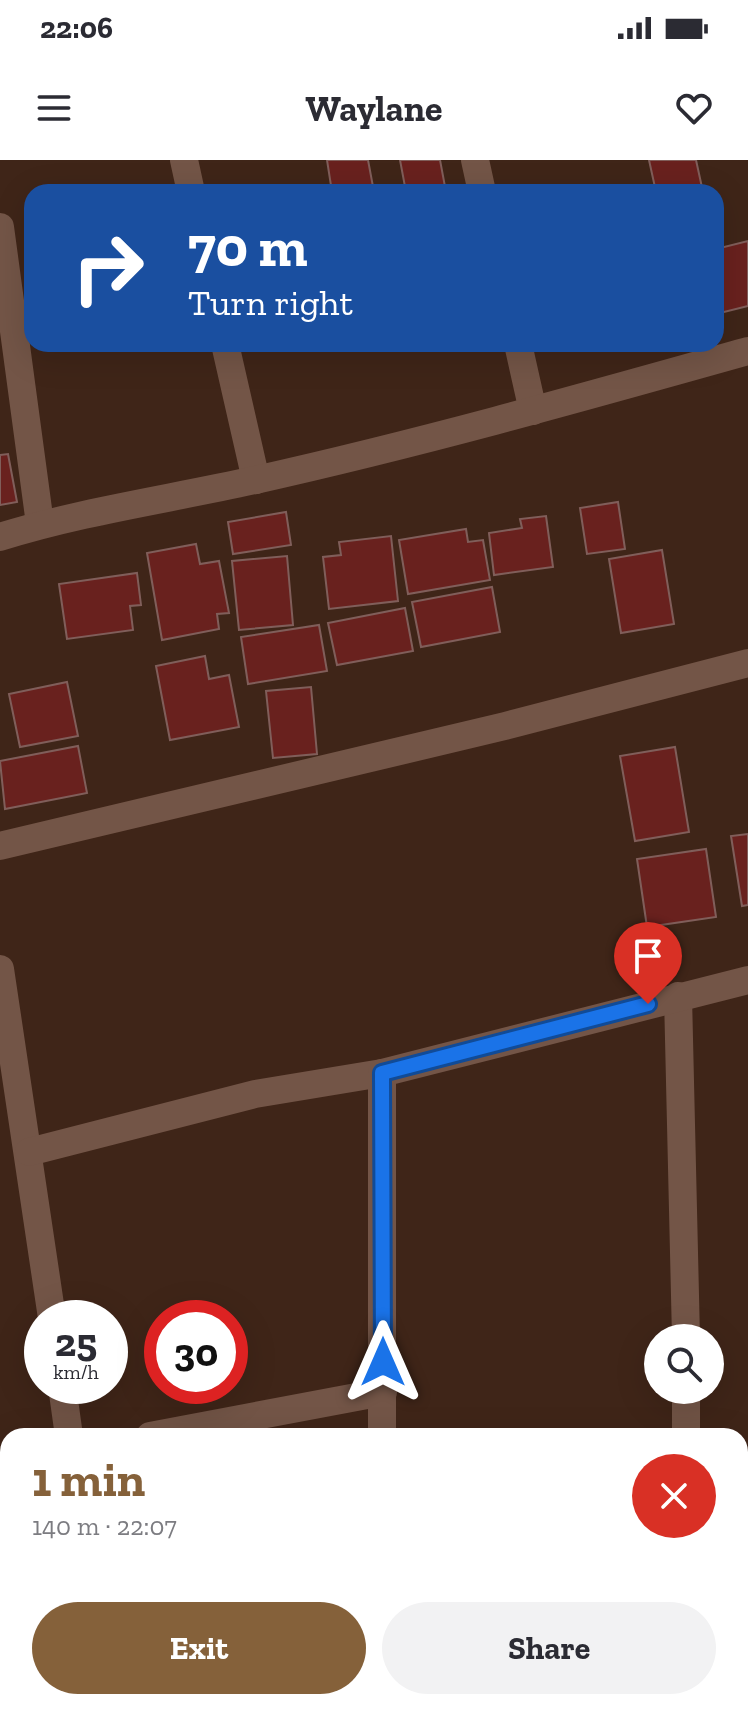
<!DOCTYPE html>
<meta charset="utf-8">
<style>
body{margin:0;font-family:"Zilla Slab",serif;background:#f2f2f3;color:#2b2b33;height:100vh;display:flex;flex-direction:column;font-size:30px;white-space:nowrap}
*{box-sizing:border-box;margin:0}
p{font-size:26px;color:#7c7c81}
.icon{flex:none;width:44px;height:44px;fill:none;stroke:currentColor;stroke-width:2;stroke-linecap:round;stroke-linejoin:round}
.map{position:relative;flex:1;overflow:hidden}
.panel{position:absolute;left:0px;top:1268px;width:748px;height:282px;display:flex;flex-direction:column;background:#fff;border-radius:24px 24px 0 0;box-shadow:0 8px 32px #0002}
.panel>*{flex:none}
.guide{position:absolute;left:24px;top:24px;width:700px;height:168px;border-radius:24px;box-shadow:0 8px 32px #0002;background:#1a4fa0;color:#fff;overflow:hidden}
.fabs{position:absolute;left:644px;top:1164px;display:grid;gap:16px}
.fabs a{display:grid;place-items:center;width:80px;height:80px;border-radius:50%;background:#fff;box-shadow:0 8px 32px #0002;font-size:40px}
.speed{position:absolute;left:24px;top:1140px;display:flex;gap:16px;font-size:40px;font-weight:700;text-align:center}
.speed>*{display:grid;place-content:center;width:104px;height:104px;border-radius:50%;background:#fff;box-shadow:0 8px 32px #0002;line-height:1}
.speed small{font-size:20px;font-weight:400}
.speed .limit{border:12px solid #d22;background:#fff;color:#111}
.pin{position:absolute;display:grid;place-items:center;width:68px;height:68px;color:#fff;margin:-82px -34px;border-radius:50% 50% 50% 0;rotate:-45deg;box-shadow:0 0 8px #0007}
.pin .icon{rotate:45deg}
.me{position:absolute;width:88px;margin:-44px;rotate:0deg;stroke-linejoin:round;filter:drop-shadow(0 0 6px #0008)}
.turn{display:flex;align-items:center;gap:28px;height:168px;padding:0 32px;font-size:36px}
.turn .icon{width:104px;height:104px;stroke-width:2.5}
.turn b{display:block;font-size:56px;line-height:68px}
.round{display:grid;place-items:center;flex:none;width:84px;height:84px;border-radius:42px;background:#f2f2f3}
.headline{display:flex;align-items:center;justify-content:space-between;height:136px;padding:0 32px}
h1{font-size:48px;font-weight:700;line-height:60px;color:#85613a}
.cta{display:flex;gap:16px;margin-top:auto;padding:16px 32px}
.cta a{flex:1;height:92px;border-radius:48px;background:#85613a;color:#fff;font-size:32px;font-weight:700;line-height:92px;text-align:center}
.cta a+a{background:#f2f2f3;color:#2b2b33}
.status{display:flex;justify-content:space-between;align-items:center;height:56px;padding:0 40px;background:#fff;direction:ltr}
.status svg{height:22px;fill:currentColor}
header{display:flex;justify-content:space-between;align-items:center;height:104px;padding:0 32px;background:#fff;font-size:36px;font-weight:700}
.map>svg:first-child{display:block}
.building{fill:#69211e;stroke:#805e5a;stroke-width:2}
.lines{fill:none;stroke-linecap:round;stroke-linejoin:round}
.minor{stroke:#735547;stroke-width:28}
.route-casing{stroke:#114b97;stroke-width:20}
.route{stroke:#1a73e8;stroke-width:14}
</style>
<div class="status"><b>22:06</b><svg viewBox="0 0 49 12"><path d="M0 12V9h3v3zM5 12V6h3v6zM10 12V3h3v9zM15 12V0h3v12zM26 1h20v11H26zM47 4h2v5h-2z"/></svg></div>
<header><svg class="icon" aria-label="menu" viewBox="0 0 24 24"><path d="M4 6h16M4 12h16M4 18h16"/></svg>Waylane<svg class="icon" aria-label="heart" viewBox="0 0 24 24"><path d="M12 20l-8-8c-3-5 5-10 8-4 3-6 11-1 8 4z"/></svg></header>
<div class="map">
<svg width="748" height="1549" viewBox="0 0 748 1549">
<rect width="100%" height="100%" fill="#3f2518"/>
<g class="building">
<path d="M327 0H368L374 32H332Z"/>
<path d="M400 0H440L446 32H406Z"/>
<path d="M649 0H696L703 32H656Z"/>
<path d="M748 81V146L716 154V89Z"/>
<path d="M8 294 17 342 0 345V295Z"/>
<path d="M618 342 625 389 587 394 580 348Z"/>
<path d="M286 352 291 385 233 394 228 362Z"/>
<path d="M546 356 553 407 494 415 489 373 522 368 520 359Z"/>
<path d="M466 369 468 382 483 380 490 420 408 434 399 380Z"/>
<path d="M391 376 398 441 329 449 323 397 341 395 339 382Z"/>
<path d="M196 384 200 404 219 401 229 453 217 454 219 469 162 480 147 393Z"/>
<path d="M662 390 674 464 621 473 609 399Z"/>
<path d="M287 396 293 465 239 470 232 401Z"/>
<path d="M137 413 141 445 130 446 133 470 67 479 59 424Z"/>
<path d="M492 427 500 472 421 487 412 442Z"/>
<path d="M405 448 413 491 337 505 328 463Z"/>
<path d="M319 465 327 511 248 524 241 477Z"/>
<path d="M205 496 209 519 229 515 239 567 170 580 156 506Z"/>
<path d="M67 522 78 576 20 587 9 534Z"/>
<path d="M311 527 317 594 273 598 266 531Z"/>
<path d="M78 586 87 633 5 649 0 601Z"/>
<path d="M675 587 689 672 635 681 620 596Z"/>
<path d="M748 674V745L742 746 731 676Z"/>
<path d="M706 689 716 757 647 767 637 699Z"/>
</g>
<g class="lines">
<g class="minor">
<path d="M184 0 191 32"/>
<path d="M475 0 482 32"/>
<path d="M0 67 40 364"/>
<path d="M225 184 256 320"/>
<path d="M518 184 533 251"/>
<path d="M0 377C83 351 170 339 255 320 421 283 584 237 748 191"/>
<path d="M0 686 505 566 748 503"/>
<path d="M0 809 52 1158"/>
<path d="M678 836 686 1178"/>
<path d="M29 992 255 934 382 913 748 820"/>
<path d="M62 1226 69 1276"/>
<path d="M686 1230V1276"/>
<path d="M150 1276 383 1232"/>
<path d="M382 1276V913"/>
<path d="M103 1542 104 1549"/>
<path d="M687 1542V1549"/>
<path d="M377 1549V1542"/>
</g>
</g>
<g class="lines">
<defs>
<path id="route" d="M383 1202 382 913 648 844"/>
</defs>
<use href="#route" class="route-casing"/>
<use href="#route" class="route"/>
</g>
</svg>
<div class="fabs">
<a><svg class="icon" aria-label="search" viewBox="0 0 24 24"><circle cx="10" cy="10" r="6"/><path d="M15 15l6 6"/></svg></a>
</div>
<div class="speed"><div>25<small>km/h</small></div><div class="limit">30</div></div>
<div class="pin" style="left:648px;top:844px;background:#d93025"><svg class="icon" aria-label="arrive" viewBox="0 0 24 24"><path d="M6 21V4h12l-3 4 3 4H6"/></svg></div>
<svg class="me" style="left:383px;top:1202px" viewBox="-20 -20 40 40"><path d="M0-17L14 15 0 8-14 15z" fill="#1a73e8" stroke="#fff" stroke-width="4"/></svg>
<div class="guide">
<div class="turn"><svg class="icon" aria-label="right" viewBox="0 0 24 24"><path d="M7 20v-9h11M14 6l5 5-5 5"/></svg><div><b>70 m</b>Turn right</div></div>
</div>
<section class="panel">
<div class="headline"><div><h1>1 min</h1><p>140 m · 22:07</p></div><a class="round" style="background:#d93025;color:#fff"><svg class="icon" aria-label="close" viewBox="0 0 24 24"><path d="M6 6l12 12M18 6L6 18"/></svg></a></div>
<div class="cta"><a>Exit</a><a>Share</a></div>
</section>
</div>
